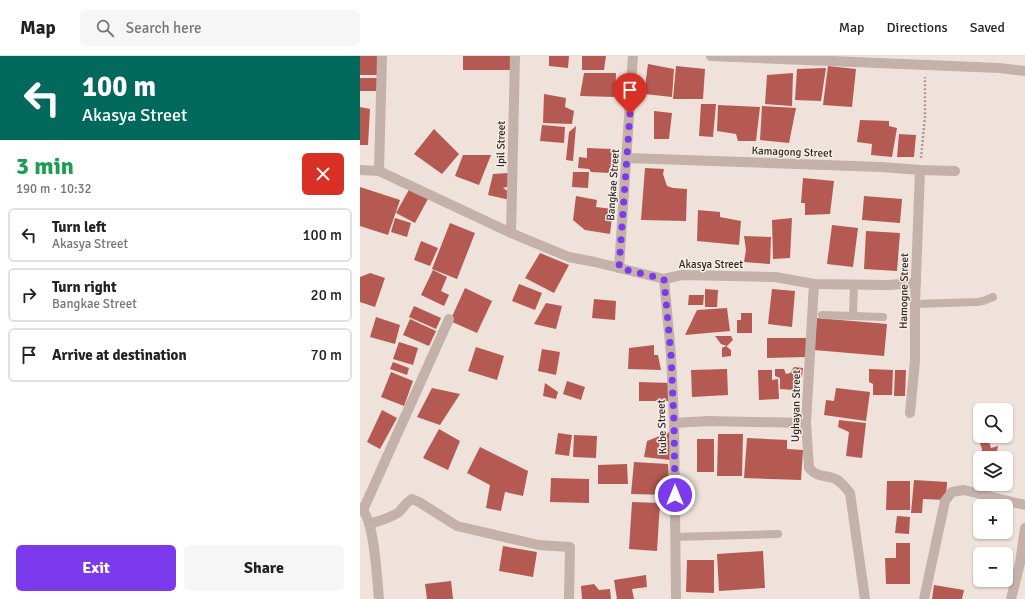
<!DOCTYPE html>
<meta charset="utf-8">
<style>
body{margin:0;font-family:Signika,sans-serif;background:#f6f6f6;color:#222;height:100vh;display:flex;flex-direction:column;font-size:15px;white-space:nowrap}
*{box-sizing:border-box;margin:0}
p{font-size:13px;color:#767676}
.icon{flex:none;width:22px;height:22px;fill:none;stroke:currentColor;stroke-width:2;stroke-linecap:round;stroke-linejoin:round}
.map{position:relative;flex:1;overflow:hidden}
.panel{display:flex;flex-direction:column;background:#fff;width:360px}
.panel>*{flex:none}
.hud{background:#00695c;color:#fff;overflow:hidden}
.controls{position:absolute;left:613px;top:347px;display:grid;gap:8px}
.controls a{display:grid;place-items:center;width:40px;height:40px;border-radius:6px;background:#fff;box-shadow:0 1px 3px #0004;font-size:20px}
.pin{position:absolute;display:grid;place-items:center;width:34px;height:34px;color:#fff;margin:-41px -17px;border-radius:50% 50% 50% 0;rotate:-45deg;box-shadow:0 0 4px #0007}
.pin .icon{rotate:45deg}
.me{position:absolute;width:44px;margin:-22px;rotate:0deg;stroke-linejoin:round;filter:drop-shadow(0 0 3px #0008)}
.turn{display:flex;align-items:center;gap:14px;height:84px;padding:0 16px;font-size:18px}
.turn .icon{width:52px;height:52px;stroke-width:2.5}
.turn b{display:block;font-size:28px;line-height:34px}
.round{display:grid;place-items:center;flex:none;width:42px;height:42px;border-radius:6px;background:#f6f6f6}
.head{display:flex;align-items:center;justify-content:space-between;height:68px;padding:0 16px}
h1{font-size:24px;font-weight:700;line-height:30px;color:#1e9e55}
.primary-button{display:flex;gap:8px;margin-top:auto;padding:8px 16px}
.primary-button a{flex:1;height:46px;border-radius:6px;background:#7c3aed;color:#fff;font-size:16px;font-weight:700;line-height:46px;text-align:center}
.primary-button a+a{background:#f6f6f6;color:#222}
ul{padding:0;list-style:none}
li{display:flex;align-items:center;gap:12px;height:54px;margin:0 8px 6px;padding:0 8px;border:2px solid #e0e0e0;border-radius:6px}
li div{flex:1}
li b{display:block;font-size:15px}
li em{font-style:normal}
header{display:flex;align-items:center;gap:24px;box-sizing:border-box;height:56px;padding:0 20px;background:#fff;border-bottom:1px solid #e0e0e0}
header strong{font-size:19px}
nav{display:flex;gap:22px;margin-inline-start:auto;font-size:14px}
.search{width:280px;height:36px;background:#f6f6f6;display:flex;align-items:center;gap:10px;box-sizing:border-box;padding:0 14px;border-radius:6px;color:#767676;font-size:15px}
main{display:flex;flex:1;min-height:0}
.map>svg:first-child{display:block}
.building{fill:#b55a52}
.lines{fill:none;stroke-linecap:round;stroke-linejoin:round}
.path{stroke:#af9b93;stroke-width:2.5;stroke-dasharray:2 2;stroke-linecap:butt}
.service{stroke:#c4b1a9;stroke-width:8}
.minor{stroke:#c4b1a9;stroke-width:10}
.route{stroke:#7c3aed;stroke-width:7;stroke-dasharray:0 12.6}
.labels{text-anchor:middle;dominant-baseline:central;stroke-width:3;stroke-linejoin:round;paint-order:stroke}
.street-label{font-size:11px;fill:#322928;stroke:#f6ede7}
</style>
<header>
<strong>Map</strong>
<div class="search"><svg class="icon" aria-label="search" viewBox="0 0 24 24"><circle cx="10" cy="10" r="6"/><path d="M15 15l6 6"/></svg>Search here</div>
<nav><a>Map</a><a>Directions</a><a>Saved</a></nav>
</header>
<main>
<section class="panel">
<div class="hud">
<div class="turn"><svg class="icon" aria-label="left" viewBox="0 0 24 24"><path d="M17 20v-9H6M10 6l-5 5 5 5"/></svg><div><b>100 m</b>Akasya Street</div></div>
</div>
<div class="head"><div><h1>3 min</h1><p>190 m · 10:32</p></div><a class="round" style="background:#d93025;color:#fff"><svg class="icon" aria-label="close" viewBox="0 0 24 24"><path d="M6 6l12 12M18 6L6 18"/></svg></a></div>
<ul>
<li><svg class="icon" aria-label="left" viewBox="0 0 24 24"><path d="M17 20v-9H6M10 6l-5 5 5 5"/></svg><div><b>Turn left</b><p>Akasya Street</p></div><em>100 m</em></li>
<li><svg class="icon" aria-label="right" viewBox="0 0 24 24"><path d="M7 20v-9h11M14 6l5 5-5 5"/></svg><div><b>Turn right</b><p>Bangkae Street</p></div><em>20 m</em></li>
<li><svg class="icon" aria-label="arrive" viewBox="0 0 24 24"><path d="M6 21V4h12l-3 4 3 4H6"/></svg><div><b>Arrive at destination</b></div><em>70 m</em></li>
</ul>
<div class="primary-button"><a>Exit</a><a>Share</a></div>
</section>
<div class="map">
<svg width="665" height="543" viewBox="0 0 665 543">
<rect width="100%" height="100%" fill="#eee2db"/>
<g class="building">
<rect x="0" y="0" width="19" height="19"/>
<rect x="103" y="0" width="47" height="14"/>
<path d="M189 0H209L208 12 189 10Z"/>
<path d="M222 0H246L244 14H222Z"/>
<path d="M288 8 314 13 312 41 284 38Z"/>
<path d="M316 10 345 13 343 43H313Z"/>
<path d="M468 10 496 13 492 51 463 49Z"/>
<path d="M466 12 461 45 435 44 437 13Z"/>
<path d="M224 17H256L255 41 220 40Z"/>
<path d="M433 17 432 50 405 48 407 19Z"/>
<rect x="0" y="22" width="19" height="13"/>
<path d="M184 38 206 42 205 51 214 55 212 68 183 67Z"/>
<path d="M341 48H356L353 81 339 80Z"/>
<path d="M358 49 400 51 396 85H378L376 78 357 75Z"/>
<path d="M402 50 436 52 429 87 400 84Z"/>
<path d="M0 51 10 53 8 89H0Z"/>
<path d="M294 55 312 57 309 83H294Z"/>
<path d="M500 64 529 65V70L537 72 532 101 511 99 512 88 497 86Z"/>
<path d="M182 69 205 71 204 87 180 85Z"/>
<path d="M216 70 213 105 206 104 209 76Z"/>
<path d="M74 73 99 98 82 118 54 98Z"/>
<path d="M539 78 556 79 554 101H537Z"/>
<path d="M227 92 252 93 250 117 231 116 229 113 218 112 219 101 227 102Z"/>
<path d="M103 99H131L119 129 95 120Z"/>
<path d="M285 112 304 113 303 118 307 130 313 132 327 133 326 165 281 164Z"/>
<path d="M213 116H229L228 132 212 131Z"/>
<path d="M149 117 150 130 143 132 149 136 150 144 128 139 133 118Z"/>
<path d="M443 122 474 125 470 158 445 159V147H441Z"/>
<path d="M51 130 69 141 55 167 36 157Z"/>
<path d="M0 131 40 144 28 179 0 170Z"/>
<path d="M216 140 237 144 236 151 253 153 250 178 225 174 213 164Z"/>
<path d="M504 140 542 143 540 167 502 164Z"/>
<path d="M338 154 360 156V161L381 165 379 189 337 185Z"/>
<path d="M35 162 51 167 47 181 31 176Z"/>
<path d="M432 162 430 202 413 203 412 164Z"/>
<path d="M90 167 115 177 97 223 72 213Z"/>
<path d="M472 169 498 172 493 211 467 208Z"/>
<path d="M506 175 540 177 537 215 504 213Z"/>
<path d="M384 180 411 181 410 208 384 206 386 194Z"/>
<path d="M61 185 78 192 70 210 54 204Z"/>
<path d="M180 197 209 209 194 237 165 222Z"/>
<path d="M73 214 87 221 81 235 89 239 84 250 61 239Z"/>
<path d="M10 217 25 222 15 251 0 246V221Z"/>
<path d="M159 228 182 237 175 254 152 245Z"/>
<path d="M105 232 132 245 117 277 90 265Z"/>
<path d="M345 233 358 234 357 251H345Z"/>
<path d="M412 233 435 235 432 271 408 268Z"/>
<path d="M329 239H344L343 249H328Z"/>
<path d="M234 243 256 245 255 264 232 262Z"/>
<path d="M186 247 202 250 196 273 174 268Z"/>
<path d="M54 250 81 262 76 273 49 261Z"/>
<path d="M367 252 370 275 325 279 337 254Z"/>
<path d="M381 257H392V277H377V264H381Z"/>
<path d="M16 261 40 269 35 288 10 281Z"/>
<path d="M457 262 527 268 524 300 454 294Z"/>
<path d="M50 263 76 275 69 290 43 279Z"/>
<path d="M355 280H371L373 284 367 290 361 288Z"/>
<path d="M407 282H446V301L407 302Z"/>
<path d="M39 286 58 292 53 309 33 303Z"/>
<path d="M294 289V299H298L301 314 268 313 269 292Z"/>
<path d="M366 290 371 294V300L362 301V292Z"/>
<path d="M116 291 144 300 137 324 108 315Z"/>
<path d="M182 293 200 296 196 319 178 315Z"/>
<path d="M33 306 49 312 47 319 30 313Z"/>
<path d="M434 311 443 312 442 321 438 322 434 334 420 333V322L415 320V313H424L426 318 430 317Z"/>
<path d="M367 313 368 339 332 341 331 314Z"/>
<path d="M509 313 533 314 532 339H513V328L509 326Z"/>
<path d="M398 314H412V324L418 323 419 343 399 344Z"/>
<path d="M535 314H546L545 340H534Z"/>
<path d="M31 316 53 325 44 350 21 341Z"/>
<path d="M207 325 225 331 221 344 203 338Z"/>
<path d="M279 326 311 327V345H279Z"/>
<path d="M185 327 198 336 196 343 183 340Z"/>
<path d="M72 332 100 338 80 369 57 361Z"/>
<path d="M476 332 510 336 506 365 464 359 466 344 474 345Z"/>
<path d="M22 354 37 362 20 393 7 386Z"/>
<path d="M479 364 506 367 502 402 486 400 489 376 478 371Z"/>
<path d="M79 373 100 385 88 414 63 402Z"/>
<path d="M310 376 309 384 312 385 310 404 284 401 287 385Z"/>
<path d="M198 377 212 379 209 400 195 398Z"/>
<path d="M358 378H383L382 420H357Z"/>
<path d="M214 379 237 380 236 402 213 401Z"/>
<path d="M627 380 631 392 638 390 636 402H620L622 393 618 382Z"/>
<path d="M387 382 427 384V393L443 394 441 424 384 422Z"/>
<rect x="337" y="383" width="17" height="33"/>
<path d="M120 391 168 415 163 440 145 436 141 455 126 452 130 429 107 417Z"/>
<path d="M274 406 308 408 310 439 271 438Z"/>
<path d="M267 408 268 428H238V409Z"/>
<path d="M191 422 229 423V447L190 446Z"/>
<path d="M554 424 587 426 586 444 563 443 562 457H551Z"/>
<path d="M527 425H550V454H526Z"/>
<path d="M272 446 300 447 297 495 269 493Z"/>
<path d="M537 460 550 461 549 478 535 477Z"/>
<path d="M536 487H550V528H526L525 502H536Z"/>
<path d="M143 490 177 496 173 521 139 515Z"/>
<path d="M403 495 405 532 359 535 357 498Z"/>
<path d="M327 504H354V537L326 536Z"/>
<path d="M286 519 287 531 272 533 274 543H257L254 524Z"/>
<path d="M91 525 93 543H67L65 528Z"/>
<path d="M234 528 239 534 250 533 251 543H222L221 530Z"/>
<path d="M574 529 604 534 602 543H572Z"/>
</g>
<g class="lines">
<path class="path" d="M561 102 565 60V21"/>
<g class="service">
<path d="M555 248 617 246 623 245 633 241"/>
<path d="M462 259 523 261"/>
<path d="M493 260 494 229"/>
<path d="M315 481 418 478"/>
</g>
<g class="minor">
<path d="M351 0 639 12 665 15"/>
<path d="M267 102 521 111 560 114 595 115"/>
<path d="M0 114 19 115 151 177 209 201 235 206 304 223 322 219 415 221 454 228 528 229 556 227"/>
<path d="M19 115 22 0"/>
<path d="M151 177 155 0"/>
<path d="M259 212 273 0"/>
<path d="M304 223 311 299 314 367 316 543"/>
<path d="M454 228 446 367 449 412C457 421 463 419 473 422 480 424 485 431 490 437L505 543"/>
<path d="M550 357 555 305V248L560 114"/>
<path d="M314 367 349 365 446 367"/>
<path d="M0 452C15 460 17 526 19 543"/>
<path d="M3 454 89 263"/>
<path d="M9 468C19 465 31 462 39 456 44 451 45 447 52 443L59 446 97 470 179 489 210 491 209 543"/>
<path d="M564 543 585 445 592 436 604 434 665 449"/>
<path d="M651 543 660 507 665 472"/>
</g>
</g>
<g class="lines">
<path class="route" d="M270 58 259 212 304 223 311 299 314 367 315 439"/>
</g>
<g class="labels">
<g class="street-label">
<text transform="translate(141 88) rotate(-89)">Ipil Street</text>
<text transform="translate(432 96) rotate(2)">Kamagong Street</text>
<text transform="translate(253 129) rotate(-86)">Bangkae Street</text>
<text x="351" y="208">Akasya Street</text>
<text transform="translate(544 235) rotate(-89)">Hamogne Street</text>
<text transform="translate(436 350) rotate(-89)">Ughayan Street</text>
<text transform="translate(302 371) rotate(-92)">Kube Street</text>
</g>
</g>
</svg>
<div class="controls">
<a><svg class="icon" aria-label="search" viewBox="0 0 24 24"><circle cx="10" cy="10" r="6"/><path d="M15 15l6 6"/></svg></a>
<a><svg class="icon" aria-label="layers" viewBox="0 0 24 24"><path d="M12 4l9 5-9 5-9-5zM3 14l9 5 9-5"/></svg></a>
<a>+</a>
<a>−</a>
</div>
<div class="pin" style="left:270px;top:58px;background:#d93025"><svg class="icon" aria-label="arrive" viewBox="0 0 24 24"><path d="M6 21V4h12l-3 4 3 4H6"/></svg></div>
<svg class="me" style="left:315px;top:439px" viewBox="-20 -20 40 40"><circle r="17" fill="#7c3aed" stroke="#fff" stroke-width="3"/><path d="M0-11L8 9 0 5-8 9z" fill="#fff"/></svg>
</div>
</main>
